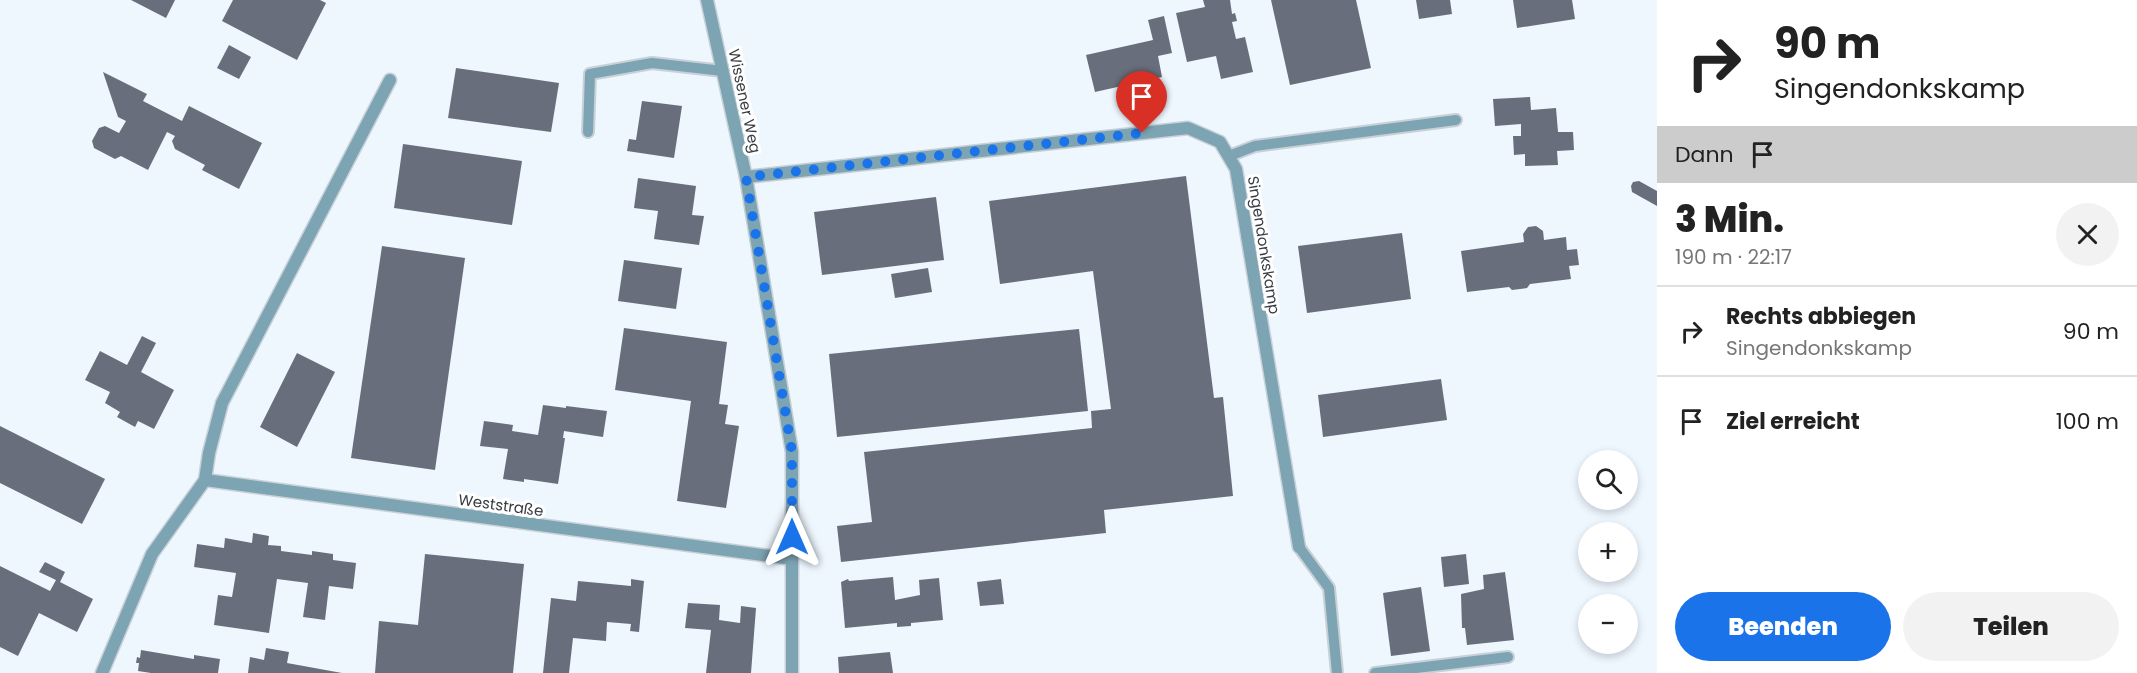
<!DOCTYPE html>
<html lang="de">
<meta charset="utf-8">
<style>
body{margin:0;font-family:Poppins,sans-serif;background:#f2f2f2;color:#222;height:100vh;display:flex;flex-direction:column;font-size:22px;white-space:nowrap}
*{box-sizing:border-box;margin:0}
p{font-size:20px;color:#767676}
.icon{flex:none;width:33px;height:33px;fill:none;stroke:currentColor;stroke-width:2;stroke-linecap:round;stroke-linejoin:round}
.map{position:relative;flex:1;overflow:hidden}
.details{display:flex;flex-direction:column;background:#fff;width:480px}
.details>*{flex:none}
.hud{background:#fff;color:#222;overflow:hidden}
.tools{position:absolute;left:1578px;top:450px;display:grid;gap:12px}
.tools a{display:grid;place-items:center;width:60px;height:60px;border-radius:50%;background:#fff;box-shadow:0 3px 9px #0003;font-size:30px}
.pin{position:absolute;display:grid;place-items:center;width:51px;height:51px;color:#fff;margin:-62px -26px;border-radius:50% 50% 50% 0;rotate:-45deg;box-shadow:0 0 6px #0007}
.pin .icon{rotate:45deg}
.me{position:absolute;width:66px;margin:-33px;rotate:0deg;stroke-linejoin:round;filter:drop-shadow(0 0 4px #0008)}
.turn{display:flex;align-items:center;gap:21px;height:126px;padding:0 18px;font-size:27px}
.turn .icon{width:78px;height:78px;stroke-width:2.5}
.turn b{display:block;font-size:42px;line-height:51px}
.then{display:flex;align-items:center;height:57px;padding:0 18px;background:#0003;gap:12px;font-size:22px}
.round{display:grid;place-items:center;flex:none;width:63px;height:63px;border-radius:32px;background:#f2f2f2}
.overview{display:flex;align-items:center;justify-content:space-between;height:102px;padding:0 18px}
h1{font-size:36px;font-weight:800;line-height:45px}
.button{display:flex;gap:12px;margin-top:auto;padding:12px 18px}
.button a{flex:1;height:69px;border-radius:36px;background:#1a73e8;color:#fff;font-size:24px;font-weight:800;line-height:69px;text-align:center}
.button a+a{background:#f2f2f2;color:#222}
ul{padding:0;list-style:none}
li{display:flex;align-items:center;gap:18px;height:90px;padding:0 18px;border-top:2px solid #e0e0e0}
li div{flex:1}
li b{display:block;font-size:22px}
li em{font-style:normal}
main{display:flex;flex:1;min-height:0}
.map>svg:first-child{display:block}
.building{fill:#696e7c}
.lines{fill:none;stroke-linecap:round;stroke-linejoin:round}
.service-casing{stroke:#c9d1d8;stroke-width:14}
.minor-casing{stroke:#c9d1d8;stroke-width:15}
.service{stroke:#7da4b3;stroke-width:10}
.minor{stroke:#7da4b3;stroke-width:12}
.route{stroke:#1a73e8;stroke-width:10;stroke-dasharray:0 18}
.labels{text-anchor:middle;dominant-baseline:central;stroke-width:6;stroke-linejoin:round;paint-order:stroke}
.street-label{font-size:15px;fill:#373c42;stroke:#fff}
</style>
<main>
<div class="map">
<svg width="1657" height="673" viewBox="0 0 1657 673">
<rect width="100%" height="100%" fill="#eef6fe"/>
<g class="building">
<path d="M131 0H175L166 18Z"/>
<path d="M233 0H320L326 3 297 60 222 21Z"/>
<path d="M1203 0H1230L1232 14 1235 13 1237 21 1232 22 1236 39 1245 37 1253 72 1221 79 1216 56 1187 62 1176 13 1205 7Z"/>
<path d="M1271 0H1356L1371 68 1290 85Z"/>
<path d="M1416 0H1450L1452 14 1419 19Z"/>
<path d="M1513 0H1572L1575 19 1517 28Z"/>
<path d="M1164 16 1172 53 1158 56 1162 77 1095 92 1086 55 1153 40 1148 20Z"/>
<path d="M229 45 251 57 239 79 217 68Z"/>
<path d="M456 68 559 83 551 132 448 118Z"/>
<path d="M103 72 147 94 143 101 182 121 189 106 262 143 239 189 202 170 205 165 175 149 172 141 175 136 167 132 148 170 121 156 115 159 94 148 92 141 99 128 105 126 119 133 126 121 118 117Z"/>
<path d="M1530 97 1531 110 1556 108 1558 132H1573L1574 150 1557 151 1558 165 1525 166V154L1514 155 1513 136H1521V124L1495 126 1493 99Z"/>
<path d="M642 101 682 106 674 158 627 151 629 139 636 140Z"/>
<path d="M403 144 522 161 512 225 394 208Z"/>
<path d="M1186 176 1214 398 1223 397 1233 496 1104 510 1106 533 841 562 837 526 872 522 864 452 1092 428 1091 411 1111 409 1093 271 1000 284 989 201Z"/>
<path d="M638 178 696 186 692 215 704 216 699 245 654 239 658 211 634 208Z"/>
<path d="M1639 181 1657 191V206L1632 192 1631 186 1633 182Z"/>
<path d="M936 197 944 260 822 275 814 212Z"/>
<path d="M1536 226 1543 231 1544 240 1566 237 1567 250 1577 249 1579 265 1569 266 1571 279 1530 284 1527 288 1512 290 1509 287 1467 292 1461 251 1524 242 1523 234 1528 227Z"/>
<path d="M1402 233 1411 299 1307 313 1298 246Z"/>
<path d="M382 246 465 258 435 470 351 458Z"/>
<path d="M624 260 682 268 676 309 618 301Z"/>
<path d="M928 268 932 292 895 298 891 274Z"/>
<path d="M624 328 727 342 719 404 728 405 725 424 739 426 726 508 677 501 691 401 615 390Z"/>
<path d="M1079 329 1088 411 837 437 829 354Z"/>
<path d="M142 336 156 343 141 372 174 390 154 429 138 421 135 427 117 417 120 412 105 403 110 392 85 380 100 351 127 365Z"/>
<path d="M297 353 335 372 297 447 260 427Z"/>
<path d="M1441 379 1447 420 1323 437 1318 395Z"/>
<path d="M543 405 566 408V406L607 411 603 437 564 431 563 438H565L558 484 524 479V482L503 479 508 449 480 446 484 421 513 425 512 431 538 435Z"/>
<path d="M0 426 105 479 82 524 0 483Z"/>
<path d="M253 533 269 536 268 545 281 546V551L312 555V551L333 554V560L356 563 353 589 329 586 325 620 303 617 308 583 277 579 269 633 214 625 218 595 232 597 236 573 194 567 197 544 224 548 225 538 252 543Z"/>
<path d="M425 554 524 564 513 673H375L379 621 418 625Z"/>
<path d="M1466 554 1469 584 1444 587 1441 557Z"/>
<path d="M45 562 65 572 60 582 93 599 77 632 39 613 18 656 0 647V566L50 591 56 580 39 572Z"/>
<path d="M1505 572 1514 640 1467 645 1465 628H1462L1461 594 1484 589 1483 575Z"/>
<path d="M893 577 895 600 920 595 919 580 939 578 943 620 911 623V626L897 627V623L845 628 841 582 848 579 849 581Z"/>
<path d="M631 579 644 581 639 632 630 631 631 624 607 622 606 641 573 638 569 673H543L551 598 576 601 578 581 631 586Z"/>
<path d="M1001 579 1004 604 980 606 977 582Z"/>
<path d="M1421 587 1430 651 1391 656 1383 593Z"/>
<path d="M688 603 720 605 719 620 740 623 741 606 756 608 751 673H706L711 630 685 628Z"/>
<path d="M266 648 289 652 287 663 342 673H248L250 657 264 660Z"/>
<path d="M141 650 194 659V655L220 659 218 673H151L138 671 139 663H136L137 657 140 658Z"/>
<path d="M890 652 893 673H839L838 657Z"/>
</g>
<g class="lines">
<defs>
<g id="service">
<path d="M588 132 590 74 652 63 723 71"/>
<path d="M1229 156 1255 146 1456 120"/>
<path d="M1299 547 1329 588 1337 673"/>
<path d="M1375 673 1508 657"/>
</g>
<g id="minor">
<path d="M707 0 746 177 792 452V673"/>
<path d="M746 177 1188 128 1220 142 1236 169 1299 547"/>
<path d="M205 480 792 559"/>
<path d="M102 673 152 554 205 480 209 453 222 403 390 80"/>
</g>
</defs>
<use href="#service" class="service-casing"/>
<use href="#minor" class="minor-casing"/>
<use href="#service" class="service"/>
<use href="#minor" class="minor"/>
</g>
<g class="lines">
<path class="route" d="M792 537V452L746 177 1142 133"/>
</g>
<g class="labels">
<g class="street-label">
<text transform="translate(745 101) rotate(78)">Wissener Weg</text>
<text transform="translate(1264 245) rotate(81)">Singendonkskamp</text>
<text transform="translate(501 505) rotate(8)">Weststraße</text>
</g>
</g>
</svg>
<div class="tools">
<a><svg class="icon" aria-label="search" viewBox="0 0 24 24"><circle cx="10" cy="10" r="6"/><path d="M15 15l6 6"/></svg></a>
<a>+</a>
<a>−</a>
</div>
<div class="pin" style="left:1142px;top:133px;background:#d93025"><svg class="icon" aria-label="arrive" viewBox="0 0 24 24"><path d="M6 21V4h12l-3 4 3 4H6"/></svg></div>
<svg class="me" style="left:792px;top:537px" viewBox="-20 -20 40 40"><path d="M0-17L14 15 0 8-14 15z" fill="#1a73e8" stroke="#fff" stroke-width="4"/></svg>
</div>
<section class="details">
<div class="hud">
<div class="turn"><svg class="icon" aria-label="right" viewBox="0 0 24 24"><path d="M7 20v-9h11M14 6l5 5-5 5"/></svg><div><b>90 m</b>Singendonkskamp</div></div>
<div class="then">Dann<svg class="icon" aria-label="arrive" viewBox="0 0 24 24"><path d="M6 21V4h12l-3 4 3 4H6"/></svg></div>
</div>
<div class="overview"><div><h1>3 Min.</h1><p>190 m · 22:17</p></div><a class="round"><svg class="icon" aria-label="close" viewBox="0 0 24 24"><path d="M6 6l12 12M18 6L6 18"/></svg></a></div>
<ul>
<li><svg class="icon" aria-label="right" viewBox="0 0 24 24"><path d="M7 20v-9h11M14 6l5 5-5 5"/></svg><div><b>Rechts abbiegen</b><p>Singendonkskamp</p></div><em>90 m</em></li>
<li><svg class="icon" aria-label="arrive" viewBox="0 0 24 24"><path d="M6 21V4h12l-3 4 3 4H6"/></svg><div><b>Ziel erreicht</b></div><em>100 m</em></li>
</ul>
<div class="button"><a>Beenden</a><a>Teilen</a></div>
</section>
</main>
